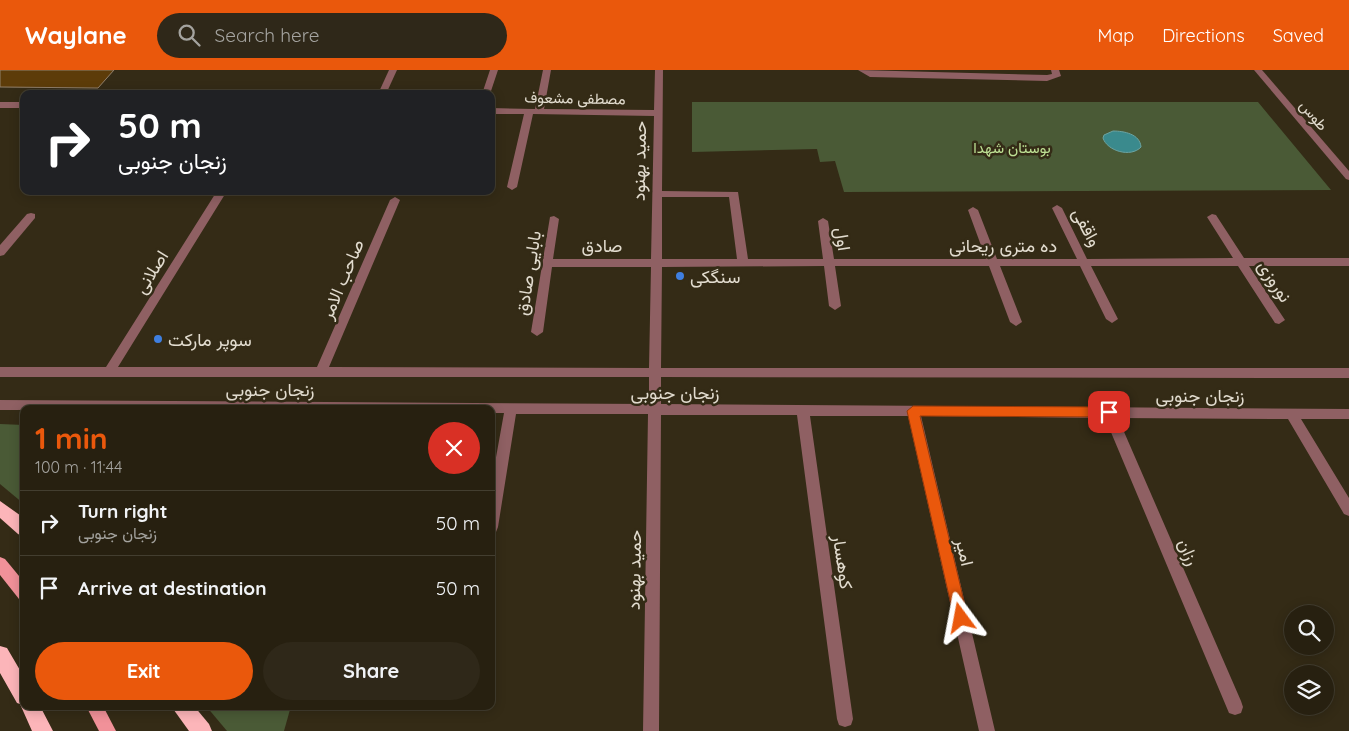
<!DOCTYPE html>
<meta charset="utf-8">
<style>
body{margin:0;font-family:Quicksand,Vazirmatn,sans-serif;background:#2f2819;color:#f1f3f6;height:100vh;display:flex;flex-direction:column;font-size:19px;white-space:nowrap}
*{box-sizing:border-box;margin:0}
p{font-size:16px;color:#a4a39f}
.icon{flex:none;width:28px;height:28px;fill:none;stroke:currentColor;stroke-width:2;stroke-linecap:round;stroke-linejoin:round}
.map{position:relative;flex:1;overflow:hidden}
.drawer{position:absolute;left:20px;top:335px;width:475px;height:305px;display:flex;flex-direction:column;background:#272010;border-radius:10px;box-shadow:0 2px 12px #0003,0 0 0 1px #433e30}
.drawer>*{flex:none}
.top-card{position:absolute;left:20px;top:20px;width:475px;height:105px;border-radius:10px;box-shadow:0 2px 12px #0003,0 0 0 1px #433e30;background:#202124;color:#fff;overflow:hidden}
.buttons{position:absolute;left:1284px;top:535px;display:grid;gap:10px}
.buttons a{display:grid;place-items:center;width:50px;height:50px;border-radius:50%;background:#272010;box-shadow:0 2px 12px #0003,0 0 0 1px #433e30;font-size:25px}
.pin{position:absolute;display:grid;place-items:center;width:42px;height:42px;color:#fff;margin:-21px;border-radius:10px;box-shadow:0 2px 8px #0006}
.me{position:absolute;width:55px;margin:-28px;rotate:347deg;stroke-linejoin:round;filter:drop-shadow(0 0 4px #0008)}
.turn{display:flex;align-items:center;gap:18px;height:105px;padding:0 15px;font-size:22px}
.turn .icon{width:65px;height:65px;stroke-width:2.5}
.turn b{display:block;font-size:35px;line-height:42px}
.round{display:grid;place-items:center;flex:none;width:52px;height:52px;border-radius:26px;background:#2f2819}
.overview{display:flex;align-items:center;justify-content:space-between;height:85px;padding:0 15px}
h1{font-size:30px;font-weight:700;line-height:38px;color:#ea580c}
.primary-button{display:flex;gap:10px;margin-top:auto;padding:10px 15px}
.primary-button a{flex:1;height:58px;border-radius:30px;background:#ea580c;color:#fff;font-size:20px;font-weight:700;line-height:58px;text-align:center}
.primary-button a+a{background:#2f2819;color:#f1f3f6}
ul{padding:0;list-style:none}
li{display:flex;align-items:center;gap:15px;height:65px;padding:0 15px;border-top:1px solid #433e30}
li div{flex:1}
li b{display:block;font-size:19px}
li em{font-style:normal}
header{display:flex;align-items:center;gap:30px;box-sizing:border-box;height:70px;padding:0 25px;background:#ea580c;color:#fff}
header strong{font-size:24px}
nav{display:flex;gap:28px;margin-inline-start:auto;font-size:18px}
.search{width:350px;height:45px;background:#2f2819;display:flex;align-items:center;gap:12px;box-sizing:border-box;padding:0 18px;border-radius:28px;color:#a4a39f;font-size:19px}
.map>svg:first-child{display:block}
.green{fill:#4a5a36}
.water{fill:#3a8a8d;stroke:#6ca3a1}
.building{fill:#5d3c09;stroke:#92816c}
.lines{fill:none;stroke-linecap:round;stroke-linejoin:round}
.minor{fill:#8f6063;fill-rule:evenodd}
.major{fill:#f19199;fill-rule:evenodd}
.highway{fill:#fcb5b9;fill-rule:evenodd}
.route{fill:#ea580c;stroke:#983908}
.shop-dot{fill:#3f7fe0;stroke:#342b16;stroke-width:2}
.labels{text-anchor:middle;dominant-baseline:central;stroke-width:5;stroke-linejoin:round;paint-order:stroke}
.far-street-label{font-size:15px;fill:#e2dccf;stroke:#342b16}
.far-park-label{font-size:15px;fill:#bee194;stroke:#342b16}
.street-label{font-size:18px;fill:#e2dccf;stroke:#342b16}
.poi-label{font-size:18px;fill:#e2dccf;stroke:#342b16;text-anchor:start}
</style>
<header>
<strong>Waylane</strong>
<div class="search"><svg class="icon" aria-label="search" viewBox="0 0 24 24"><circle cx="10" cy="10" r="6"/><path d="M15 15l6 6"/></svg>Search here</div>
<nav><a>Map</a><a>Directions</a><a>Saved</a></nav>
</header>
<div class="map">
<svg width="1349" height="661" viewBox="0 0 1349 661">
<rect width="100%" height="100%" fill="#342b16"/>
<g class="green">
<path d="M692 32H1258L1331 120 844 122 835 91 820 92 817 79 692 82Z"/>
<path d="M0 354 24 355V434L0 414Z"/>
<path d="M206 636H291L284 661H227Z"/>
</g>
<path class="water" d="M1113 61C1124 61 1140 64 1141 77 1131 88 1107 81 1103 68L1104 65Z"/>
<path class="building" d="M0 0H114L98 18 0 17Z"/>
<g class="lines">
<g class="minor">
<path d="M389 0H397L386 24H378Z"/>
<path d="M490 0H498L490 24H482Z"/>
<path d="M543 0H551L544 39 654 40 655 0H663L662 121 738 122 748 189H823L818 151 823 148 828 151 834 189H986L968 140 973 137 978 140 997 189H1077L1052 138 1057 135 1062 138 1087 189 1233 188 1207 147 1212 144 1216 145 1244 188H1349V196H1249L1285 250 1279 254 1275 253 1238 196H1091L1118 249 1112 253 1106 249 1080 196H1000L1022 252 1016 256 1010 252 989 196H835L841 236 835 240 829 236 824 196 662 197 661 298H1349V308L661 307V334L1349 339V349H1301L1349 428V446L1344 444 1288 349 1118 348 1241 631 1243 637 1241 643 1235 645 1229 643 1105 348 921 346 995 661H979L908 346H810L853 649 851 655 845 657 839 655 837 649 797 345H661L659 661H643L648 344H516L498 457 496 462 491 463V415L504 343H491V339L0 340V330L649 334V307H0V297H106L217 121H227L118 297H317L390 130 395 127 400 130 329 297 649 298 651 197H552L543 262 537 266 531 262 550 147 554 146 559 149 553 189H651L654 46 533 44 517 117 512 120 507 117 524 44H491V38L535 39ZM662 127H729L737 189H662Z"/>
<path d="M858 0 1047 5 1052 4 1051 0H1059L1061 6 1047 11 870 7Z"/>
<path d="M1254 0H1262L1349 101V110L1346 109Z"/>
<rect x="0" y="32" width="24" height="6"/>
<path d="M31 143 35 144V148L4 185 0 186V175L27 144Z"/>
</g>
<g class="major">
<path d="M0 487 5 489 24 512V531L19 529 0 505Z"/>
<path d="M86 636H103L116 661H99Z"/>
</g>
<g class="highway">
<path d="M0 431 24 448V467L18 464 0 448Z"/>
<path d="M0 576 7 578 24 607V636H40L53 661H32L20 634 17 633 0 603Z"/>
<path d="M171 636H194L209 654 212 661H189Z"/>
</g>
</g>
<path class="route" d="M913 336 1109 337 1115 342 1109 347 920 346 968 548 966 553 961 555 956 553 954 548 907 341Z"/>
<g class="shop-dot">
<circle cx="680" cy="206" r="5"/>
<circle cx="158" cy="269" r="5"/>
</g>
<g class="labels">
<g class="far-street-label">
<text transform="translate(575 28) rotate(1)">مصطفی مشعوف</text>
<text transform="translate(1314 45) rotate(50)">طوس</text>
</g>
<g class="far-park-label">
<text x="1012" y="77">بوستان شهدا</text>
</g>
<g class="street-label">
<text transform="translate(639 91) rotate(-89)">حمید بهنود</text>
<text transform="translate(1087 157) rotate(62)">واقفی</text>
<text transform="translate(843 169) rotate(81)">اول</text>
<text x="602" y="175">صادق</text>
<text x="1003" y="175">ده متری ریحانی</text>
<text transform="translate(151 202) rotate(-58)">اصلانی</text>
<text transform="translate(528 203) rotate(-81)">بابایی صادق</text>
<text transform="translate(342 209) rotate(-67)">صاحب الامر</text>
<text transform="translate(1275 211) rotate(57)">نوروزی</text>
<text x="270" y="319">زنجان جنوبی</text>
<text x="675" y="322">زنجان جنوبی</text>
<text x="1200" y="325">زنجان جنوبی</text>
<text transform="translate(965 482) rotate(77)">امیر</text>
<text transform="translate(1189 482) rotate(67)">رزان</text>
<text transform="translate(843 492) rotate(82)">کوهسار</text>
<text transform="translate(634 500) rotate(-89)">حمید بهنود</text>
</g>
<g class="poi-label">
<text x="690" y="206">سنگکی</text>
<text x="168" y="269">سوپر مارکت</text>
</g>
</g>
</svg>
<div class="buttons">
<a><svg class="icon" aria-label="search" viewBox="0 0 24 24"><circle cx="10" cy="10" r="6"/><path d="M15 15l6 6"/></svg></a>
<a><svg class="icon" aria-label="layers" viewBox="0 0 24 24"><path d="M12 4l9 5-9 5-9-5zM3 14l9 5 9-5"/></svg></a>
</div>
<div class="pin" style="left:1109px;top:342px;background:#d93025"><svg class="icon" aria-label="arrive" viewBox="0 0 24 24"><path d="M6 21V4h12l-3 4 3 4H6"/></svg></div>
<svg class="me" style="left:961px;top:548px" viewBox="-20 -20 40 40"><path d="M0-17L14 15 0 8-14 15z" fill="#ea580c" stroke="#fff" stroke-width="4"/></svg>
<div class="top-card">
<div class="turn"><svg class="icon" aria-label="right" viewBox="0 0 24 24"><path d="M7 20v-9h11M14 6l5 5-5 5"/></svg><div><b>50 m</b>زنجان جنوبی</div></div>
</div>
<section class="drawer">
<div class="overview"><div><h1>1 min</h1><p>100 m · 11:44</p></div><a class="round" style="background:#d93025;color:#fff"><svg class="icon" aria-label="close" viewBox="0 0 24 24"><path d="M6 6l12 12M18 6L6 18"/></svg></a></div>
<ul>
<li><svg class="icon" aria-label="right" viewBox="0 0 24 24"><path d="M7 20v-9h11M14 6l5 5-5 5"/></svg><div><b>Turn right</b><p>زنجان جنوبی</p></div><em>50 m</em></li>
<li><svg class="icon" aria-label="arrive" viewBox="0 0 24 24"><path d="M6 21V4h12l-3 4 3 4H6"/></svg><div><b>Arrive at destination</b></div><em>50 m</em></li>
</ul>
<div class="primary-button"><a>Exit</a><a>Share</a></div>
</section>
</div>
